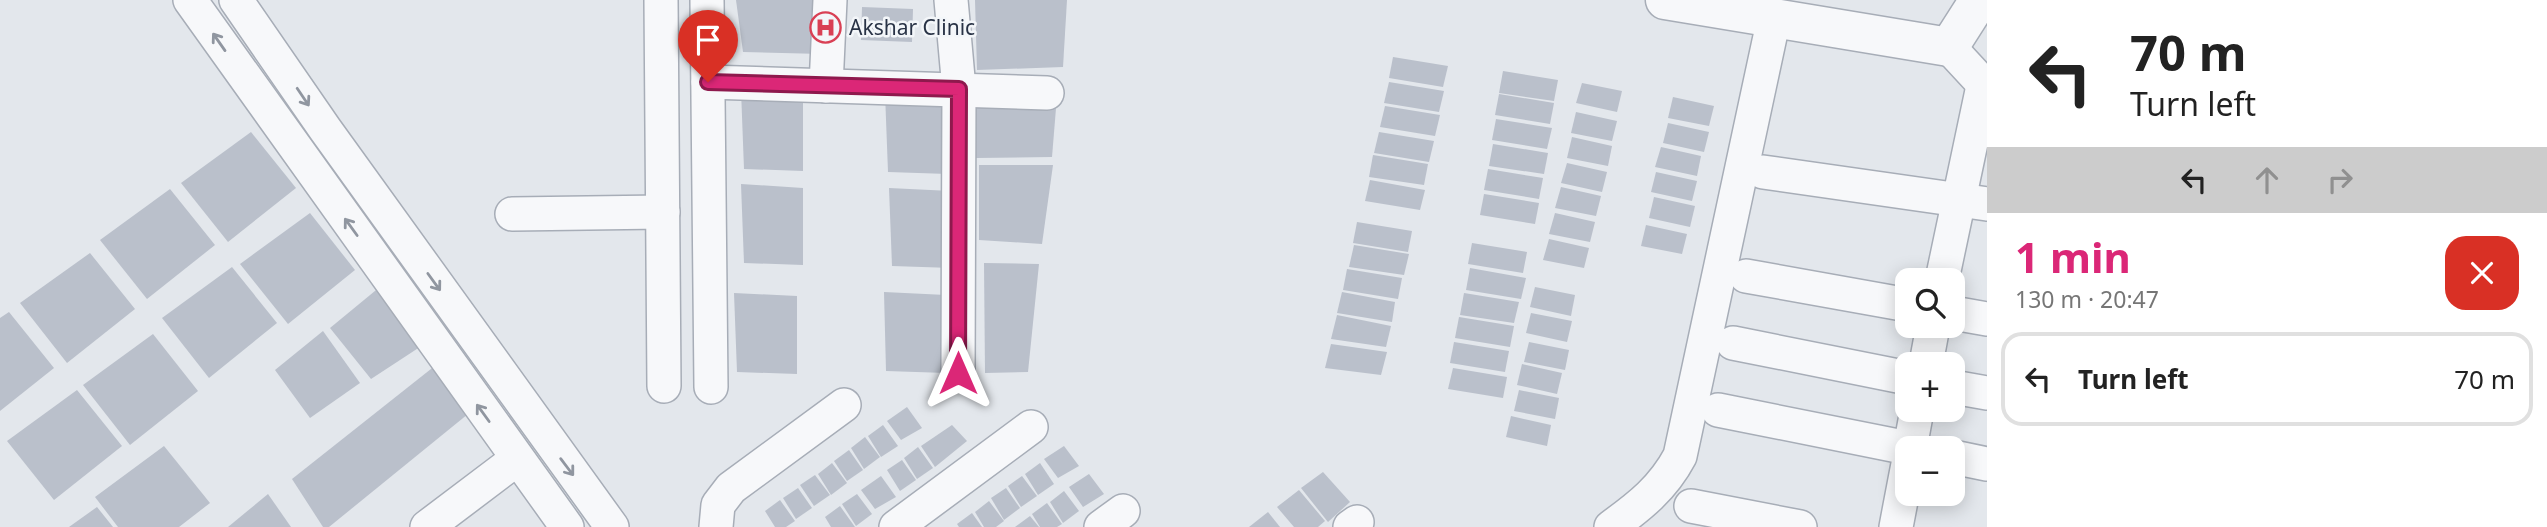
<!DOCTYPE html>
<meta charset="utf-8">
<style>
body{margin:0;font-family:"Noto Sans",sans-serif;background:#f2f2f2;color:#222;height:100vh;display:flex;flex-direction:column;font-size:26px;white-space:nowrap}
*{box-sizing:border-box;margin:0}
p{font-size:23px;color:#767676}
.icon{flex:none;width:38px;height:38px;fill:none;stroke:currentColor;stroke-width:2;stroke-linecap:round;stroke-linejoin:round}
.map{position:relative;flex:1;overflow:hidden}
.panel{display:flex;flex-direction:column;background:#fff;width:560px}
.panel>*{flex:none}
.hud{background:#fff;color:#222;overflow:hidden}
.fabs{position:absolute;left:1895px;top:268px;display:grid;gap:14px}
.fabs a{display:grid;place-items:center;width:70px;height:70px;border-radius:14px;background:#fff;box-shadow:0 4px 18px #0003;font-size:35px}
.pin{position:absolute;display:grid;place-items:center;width:60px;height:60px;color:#fff;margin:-72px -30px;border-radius:50% 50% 50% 0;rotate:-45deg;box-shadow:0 0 7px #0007}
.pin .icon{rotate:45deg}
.me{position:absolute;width:77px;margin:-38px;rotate:0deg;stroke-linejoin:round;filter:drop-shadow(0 0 5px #0008)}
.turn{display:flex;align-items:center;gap:24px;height:147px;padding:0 28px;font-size:32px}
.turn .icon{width:91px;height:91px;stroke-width:2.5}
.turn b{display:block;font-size:49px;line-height:60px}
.lanes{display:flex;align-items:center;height:66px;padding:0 28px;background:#0003;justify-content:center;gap:35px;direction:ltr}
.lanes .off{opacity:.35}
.round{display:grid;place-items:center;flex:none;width:74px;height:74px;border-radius:21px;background:#f2f2f2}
.head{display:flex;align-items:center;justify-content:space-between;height:119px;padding:0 28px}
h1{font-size:42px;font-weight:700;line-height:52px;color:#db2777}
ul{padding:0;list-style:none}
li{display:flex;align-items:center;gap:21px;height:94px;margin:0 14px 10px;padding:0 14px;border:4px solid #e0e0e0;border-radius:21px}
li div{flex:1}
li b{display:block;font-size:26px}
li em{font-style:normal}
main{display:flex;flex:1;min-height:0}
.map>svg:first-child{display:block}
.building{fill:#bac0cb}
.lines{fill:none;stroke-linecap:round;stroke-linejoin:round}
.minor-casing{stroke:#a7adb7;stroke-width:36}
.tertiary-casing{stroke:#a7adb7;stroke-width:41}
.minor{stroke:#f7f8fa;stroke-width:33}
.tertiary{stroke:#f7f8fa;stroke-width:38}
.oneway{stroke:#9096a0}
.route-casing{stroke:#8e194d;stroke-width:18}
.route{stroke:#db2777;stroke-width:12}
.labels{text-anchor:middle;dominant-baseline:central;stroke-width:5;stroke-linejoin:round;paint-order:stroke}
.poi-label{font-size:21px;fill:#293346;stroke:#f3f6f9;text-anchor:start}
</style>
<main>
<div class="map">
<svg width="1987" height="527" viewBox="0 0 1987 527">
<rect width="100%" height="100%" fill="#e3e7ec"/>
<g class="building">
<path d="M736 0H816L822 54 743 52Z"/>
<path d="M975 0H1067L1063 67 977 70Z"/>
<path d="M862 7 913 9 912 42 861 40Z"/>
<path d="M1393 57 1448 66 1443 87 1389 78Z"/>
<path d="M1503 71 1558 80 1554 101 1499 93Z"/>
<path d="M1389 82 1444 91 1439 112 1384 103Z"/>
<path d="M1582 83 1622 91 1617 112 1576 103Z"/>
<path d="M741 90 803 94V171L744 169Z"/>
<path d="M885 93 947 97 948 174 888 172Z"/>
<path d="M1499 94 1554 103 1550 124 1495 115Z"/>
<path d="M1057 96 1052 157 976 158 975 98Z"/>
<path d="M1673 97 1714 106 1709 126 1668 118Z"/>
<path d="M1385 106 1440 115 1435 136 1380 127Z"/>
<path d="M1576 112 1617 121 1612 141 1571 133Z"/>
<path d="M1496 119 1552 128 1547 149 1492 140Z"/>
<path d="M1668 123 1709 132 1704 152 1663 143Z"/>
<path d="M251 132 296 188 228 242 181 183Z"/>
<path d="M1379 132 1434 141 1429 162 1374 153Z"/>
<path d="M1572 137 1612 146 1608 166 1567 158Z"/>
<path d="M1493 144 1548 153 1544 174 1489 166Z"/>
<path d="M1661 147 1701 156 1697 176 1655 167Z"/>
<path d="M1373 155 1428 164 1424 185 1369 177Z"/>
<path d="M1567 163 1607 172 1602 192 1561 183Z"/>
<path d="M979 165H1053L1042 244 979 240Z"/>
<path d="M1488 169 1543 178 1539 199 1484 190Z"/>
<path d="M1656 172 1697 181 1692 201 1651 192Z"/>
<path d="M1370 180 1425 190 1420 210 1365 201Z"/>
<path d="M741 184 803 188V265L744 263Z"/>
<path d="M1561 187 1601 196 1596 216 1555 208Z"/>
<path d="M889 188 951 191 952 268 892 266Z"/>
<path d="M170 189 215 245 147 299 100 240Z"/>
<path d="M1484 194 1539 203 1535 224 1480 215Z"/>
<path d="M1654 197 1695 206 1690 227 1649 218Z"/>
<path d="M310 213 355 270 288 324 240 264Z"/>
<path d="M1555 213 1595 222 1590 242 1549 234Z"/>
<path d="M1357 222 1412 231 1408 252 1353 243Z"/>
<path d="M1646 225 1687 234 1682 254 1641 246Z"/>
<path d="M1549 239 1589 248 1584 268 1543 260Z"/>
<path d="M1472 243 1527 252 1523 273 1468 264Z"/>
<path d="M1354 245 1409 254 1404 275 1349 267Z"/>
<path d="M90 253 135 309 67 363 20 303Z"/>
<path d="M984 263 1039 264 1028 372 985 373Z"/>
<path d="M232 267 277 323 209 378 162 318Z"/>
<path d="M1470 268 1526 278 1521 299 1466 290Z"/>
<path d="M1347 269 1402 278 1398 299 1343 290Z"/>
<path d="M381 286 426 343 371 379 330 328Z"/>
<path d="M1535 287 1575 295 1571 316 1530 307Z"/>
<path d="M884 292 946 295V373L886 371Z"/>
<path d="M1342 292 1395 302 1392 322 1337 313Z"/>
<path d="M734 293 797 296V374L737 372Z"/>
<path d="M1464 293 1519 302 1514 323 1460 315Z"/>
<path d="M9 312 54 368 0 411V318Z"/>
<path d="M1531 313 1572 321 1567 342 1526 333Z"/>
<path d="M1337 315 1391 326 1386 347 1331 339Z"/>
<path d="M1459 317 1514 326 1510 347 1455 338Z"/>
<path d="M323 331 360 383 310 418 275 370Z"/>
<path d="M153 334 198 391 130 445 83 385Z"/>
<path d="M1454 342 1509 351 1505 372 1450 363Z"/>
<path d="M1529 342 1569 350 1565 370 1524 362Z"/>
<path d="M1331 344 1387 352 1381 375 1325 368Z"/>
<path d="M1522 364 1562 373 1557 394 1517 385Z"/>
<path d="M436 365 468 414 329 527H323L292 479Z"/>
<path d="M1453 368 1507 377 1503 398 1448 389Z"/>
<path d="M77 390 122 446 54 500 7 441Z"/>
<path d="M1519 390 1559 398 1555 419 1514 411Z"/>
<path d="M907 407 922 428 901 440 887 421Z"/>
<path d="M1511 416 1551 425 1547 446 1506 437Z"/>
<path d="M883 425 898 446 881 457 868 436Z"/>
<path d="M952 425 967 441 935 467 921 446Z"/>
<path d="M865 437 880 457 864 469 851 448Z"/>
<path d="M164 446 210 503 179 527H118L95 497Z"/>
<path d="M1064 446 1079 466 1058 478 1044 459Z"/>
<path d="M918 447 933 468 917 479 904 458Z"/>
<path d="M849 450 863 470 847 481 834 461Z"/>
<path d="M902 460 916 480 900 491 887 470Z"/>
<path d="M832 463 847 483 831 495 818 474Z"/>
<path d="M1040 463 1054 484 1038 495 1025 474Z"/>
<path d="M1323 472 1350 502 1328 522 1301 488Z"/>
<path d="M1089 474 1104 494 1083 507 1069 487Z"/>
<path d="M815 475 830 495 814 506 800 485Z"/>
<path d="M881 476 896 497 875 509 861 490Z"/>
<path d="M1022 476 1037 496 1021 507 1008 486Z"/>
<path d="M798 488 812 508 796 519 783 498Z"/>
<path d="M1006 488 1020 508 1004 520 991 498Z"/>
<path d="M1299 490 1325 521 1318 527H1294L1277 507Z"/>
<path d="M1064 491 1079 511 1063 523 1050 502Z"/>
<path d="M268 494 291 527H228Z"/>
<path d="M857 494 872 514 856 526 842 504Z"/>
<path d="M780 500 795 521 786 527H775L765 511Z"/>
<path d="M989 501 1004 521 996 527H984L975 512Z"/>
<path d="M1047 503 1062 524 1057 527H1040L1032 514Z"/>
<path d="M840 506 855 527H831L825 517Z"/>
<path d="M97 507 113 527H69Z"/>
<path d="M1268 512 1280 527H1249Z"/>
<path d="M972 513 982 527H959L957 524Z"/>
<path d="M1030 516 1039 527H1015Z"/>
</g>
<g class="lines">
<defs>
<g id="minor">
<path d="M190 0 567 527"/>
<path d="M236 0 325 129 612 527"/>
<path d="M661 0 664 386"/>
<path d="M707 0 711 387"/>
<path d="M951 0 959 89 958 373"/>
<path d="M1949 47 1987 88"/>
<path d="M708 82 1047 93"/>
<path d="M826 86 830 0"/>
<path d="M1763 172 1987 204"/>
<path d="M512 214 663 212"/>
<path d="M1746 276 1908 305"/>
<path d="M1942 280 1983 86"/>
<path d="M1953 313 1987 319"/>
<path d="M1733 343 1908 378"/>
<path d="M1926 364 1933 326"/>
<path d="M1953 387 1987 393"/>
<path d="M1718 410 1908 448"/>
<path d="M1910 448 1917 410"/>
<path d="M1953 457 1987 464"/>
<path d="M1691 506 1800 527"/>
<path d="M427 527 517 459"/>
<path d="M716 527 718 505 731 488 844 405"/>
<path d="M896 527 1031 427"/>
<path d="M1101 527 1123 511"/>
<path d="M1350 527 1357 522"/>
<path d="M1611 527C1640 506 1663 488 1680 456L1774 18"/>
<path d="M1896 527 1908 464"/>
</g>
<path id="tertiary" d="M1665 0 1949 47 1979 0"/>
</defs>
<use href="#minor" class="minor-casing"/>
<use href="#tertiary" class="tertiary-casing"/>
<use href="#minor" class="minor"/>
<use href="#tertiary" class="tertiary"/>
</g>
<defs><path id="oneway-shaft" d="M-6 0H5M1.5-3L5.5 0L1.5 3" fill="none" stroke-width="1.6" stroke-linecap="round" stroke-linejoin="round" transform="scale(1.75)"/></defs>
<g class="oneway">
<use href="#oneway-shaft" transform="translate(219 42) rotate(-125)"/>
<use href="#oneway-shaft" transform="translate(303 97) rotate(56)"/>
<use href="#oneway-shaft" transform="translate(351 227) rotate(-126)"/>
<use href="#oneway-shaft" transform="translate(434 282) rotate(54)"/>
<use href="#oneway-shaft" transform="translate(483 413) rotate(-126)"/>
<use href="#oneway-shaft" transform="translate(567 467) rotate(53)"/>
</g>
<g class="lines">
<defs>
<path id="route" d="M708 82 959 89 958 373"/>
</defs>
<use href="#route" class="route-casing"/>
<use href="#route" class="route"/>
</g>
<defs>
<symbol id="hospital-ring" viewBox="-11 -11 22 22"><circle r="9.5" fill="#f3f6f9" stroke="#d94054" stroke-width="1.5"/><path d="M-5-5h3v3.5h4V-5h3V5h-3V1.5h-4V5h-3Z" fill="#d94054"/></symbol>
</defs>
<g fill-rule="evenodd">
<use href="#hospital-ring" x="808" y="10" width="35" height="35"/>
</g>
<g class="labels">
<g class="poi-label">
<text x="849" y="27">Akshar Clinic</text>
</g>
</g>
</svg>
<div class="fabs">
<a><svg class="icon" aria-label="search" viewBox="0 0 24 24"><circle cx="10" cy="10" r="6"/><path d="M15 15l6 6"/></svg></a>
<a>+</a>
<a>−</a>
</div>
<div class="pin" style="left:708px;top:82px;background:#d93025"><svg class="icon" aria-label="arrive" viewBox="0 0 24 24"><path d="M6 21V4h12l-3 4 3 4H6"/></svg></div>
<svg class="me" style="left:958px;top:373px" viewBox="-20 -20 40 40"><path d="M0-17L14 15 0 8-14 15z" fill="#db2777" stroke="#fff" stroke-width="4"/></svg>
</div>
<section class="panel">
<div class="hud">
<div class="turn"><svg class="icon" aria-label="left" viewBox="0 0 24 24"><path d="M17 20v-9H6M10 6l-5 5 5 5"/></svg><div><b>70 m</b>Turn left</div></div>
<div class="lanes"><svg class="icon" aria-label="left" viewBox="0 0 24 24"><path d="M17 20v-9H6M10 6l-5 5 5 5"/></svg><svg class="icon off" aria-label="ahead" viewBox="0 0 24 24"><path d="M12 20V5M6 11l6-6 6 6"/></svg><svg class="icon off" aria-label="right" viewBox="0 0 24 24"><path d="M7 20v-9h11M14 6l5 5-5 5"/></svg></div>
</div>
<div class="head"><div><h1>1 min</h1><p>130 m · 20:47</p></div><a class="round" style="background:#d93025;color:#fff"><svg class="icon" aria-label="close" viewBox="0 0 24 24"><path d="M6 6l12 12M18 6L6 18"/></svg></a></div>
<ul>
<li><svg class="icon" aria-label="left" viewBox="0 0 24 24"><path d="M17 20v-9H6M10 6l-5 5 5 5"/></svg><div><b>Turn left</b></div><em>70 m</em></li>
</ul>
</section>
</main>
